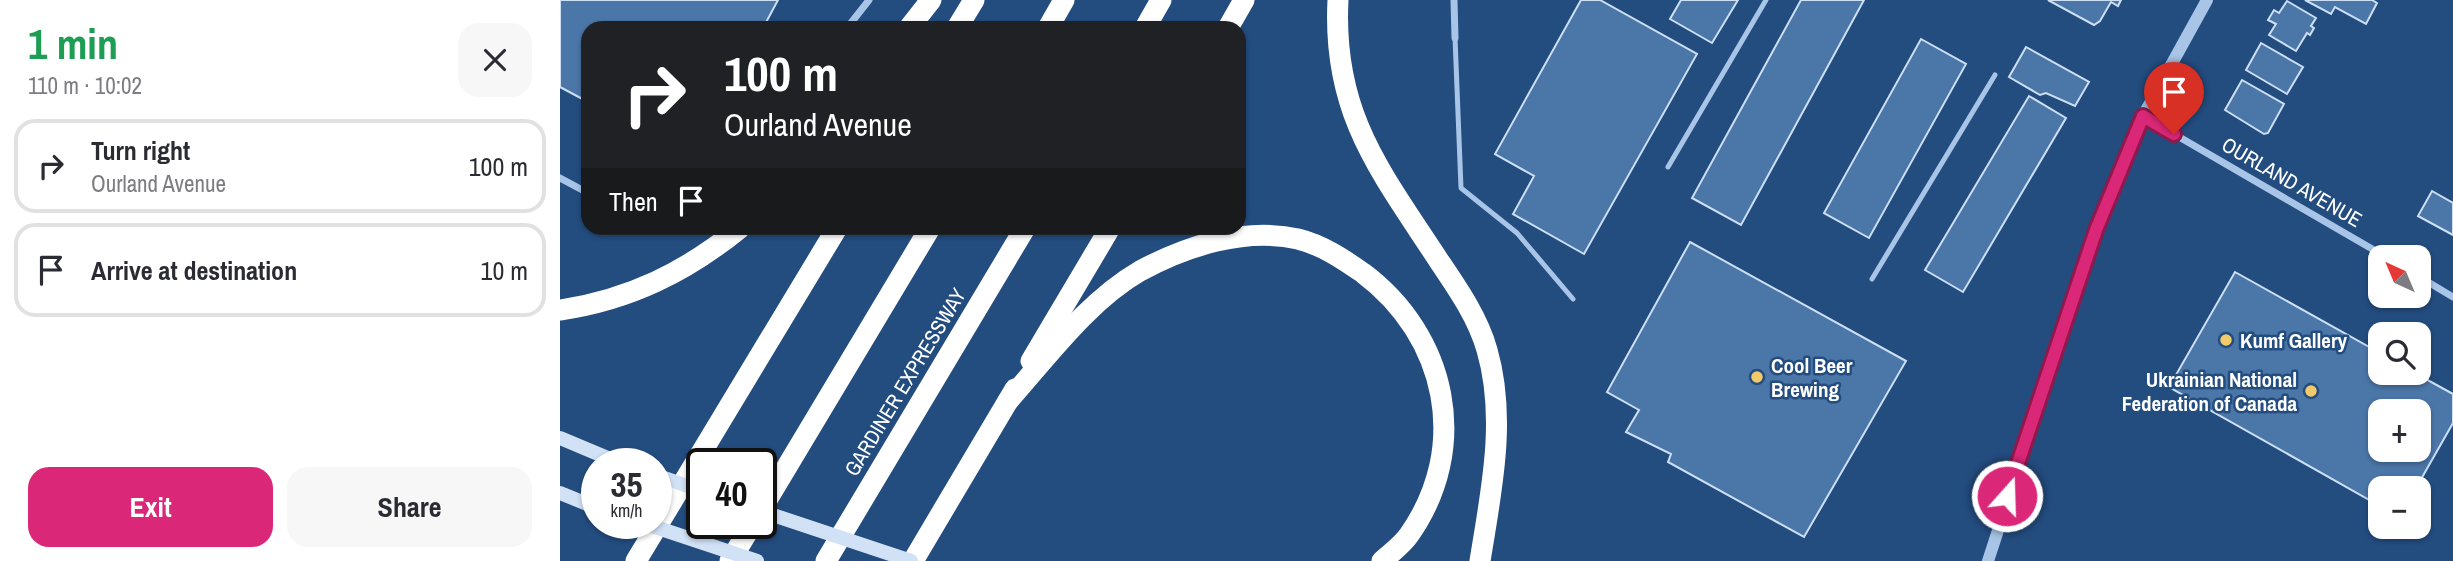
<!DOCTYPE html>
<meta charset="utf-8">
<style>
body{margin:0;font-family:"Archivo Narrow",sans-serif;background:#f7f7f7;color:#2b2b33;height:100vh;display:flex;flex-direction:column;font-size:26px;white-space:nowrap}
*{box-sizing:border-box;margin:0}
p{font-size:23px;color:#7c7c81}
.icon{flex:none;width:38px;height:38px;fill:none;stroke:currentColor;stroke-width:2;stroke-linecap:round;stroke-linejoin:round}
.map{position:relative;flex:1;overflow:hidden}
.drawer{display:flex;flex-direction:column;background:#fff;width:560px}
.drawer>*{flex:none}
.banner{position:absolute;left:21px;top:21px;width:665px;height:214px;border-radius:21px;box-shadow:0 2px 5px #0004;background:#202124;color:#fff;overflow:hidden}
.needle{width:46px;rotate:316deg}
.fabs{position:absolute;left:1808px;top:245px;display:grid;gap:14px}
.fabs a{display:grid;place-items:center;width:63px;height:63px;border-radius:14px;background:#fff;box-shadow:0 2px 5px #0004;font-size:35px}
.speed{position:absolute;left:21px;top:448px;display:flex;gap:14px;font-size:35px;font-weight:700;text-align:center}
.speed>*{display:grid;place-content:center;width:91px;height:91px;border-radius:50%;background:#fff;box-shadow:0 2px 5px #0004;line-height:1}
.speed small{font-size:18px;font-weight:400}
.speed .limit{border:4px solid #111;border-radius:10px;background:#fff;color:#111}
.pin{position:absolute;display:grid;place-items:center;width:60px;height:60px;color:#fff;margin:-72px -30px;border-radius:50% 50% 50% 0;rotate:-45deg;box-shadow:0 0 7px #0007}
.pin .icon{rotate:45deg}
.me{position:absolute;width:77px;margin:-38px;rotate:20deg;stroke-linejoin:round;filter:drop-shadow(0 0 5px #0008)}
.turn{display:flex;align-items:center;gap:24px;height:147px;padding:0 28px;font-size:32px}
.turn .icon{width:91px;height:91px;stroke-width:2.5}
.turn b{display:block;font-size:49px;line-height:60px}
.then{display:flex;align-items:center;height:66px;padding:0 28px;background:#0003;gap:14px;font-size:26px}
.round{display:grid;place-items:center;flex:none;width:74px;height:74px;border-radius:21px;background:#f7f7f7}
.headline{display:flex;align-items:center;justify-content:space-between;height:119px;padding:0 28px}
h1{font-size:42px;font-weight:700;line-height:52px;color:#1e9e55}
.cta{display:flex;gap:14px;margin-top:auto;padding:14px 28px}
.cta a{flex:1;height:80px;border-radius:21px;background:#db2777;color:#fff;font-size:28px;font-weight:700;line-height:80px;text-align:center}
.cta a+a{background:#f7f7f7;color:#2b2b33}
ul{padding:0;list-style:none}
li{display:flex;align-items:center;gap:21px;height:94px;margin:0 14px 10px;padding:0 14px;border:4px solid #e1e1e2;border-radius:21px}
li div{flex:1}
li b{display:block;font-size:26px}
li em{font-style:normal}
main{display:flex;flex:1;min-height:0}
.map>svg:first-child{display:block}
.building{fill:#4b76a8;stroke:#ccdff5;stroke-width:2;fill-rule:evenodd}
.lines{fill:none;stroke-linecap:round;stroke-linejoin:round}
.service{stroke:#a8c5e7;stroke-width:5}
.minor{stroke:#a8c5e7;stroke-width:7}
.tertiary{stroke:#a8c5e7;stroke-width:12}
.secondary{stroke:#d2e2f6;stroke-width:14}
.motorway{stroke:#fff;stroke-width:21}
.secondary-bridge{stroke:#d2e2f6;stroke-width:14}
.route-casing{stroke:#8e194d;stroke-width:18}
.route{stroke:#db2777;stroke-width:12}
.poi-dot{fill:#f2ca6b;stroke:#234c7f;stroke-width:2.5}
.labels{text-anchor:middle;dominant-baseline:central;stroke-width:5;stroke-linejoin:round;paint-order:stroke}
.street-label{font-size:21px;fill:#fff;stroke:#234c7f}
.poi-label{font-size:21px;font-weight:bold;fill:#fff;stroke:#234c7f;text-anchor:start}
</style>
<main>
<section class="drawer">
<div class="headline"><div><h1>1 min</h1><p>110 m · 10:02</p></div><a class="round"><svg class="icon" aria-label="close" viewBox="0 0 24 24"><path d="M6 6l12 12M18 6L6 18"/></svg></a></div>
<ul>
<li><svg class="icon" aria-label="right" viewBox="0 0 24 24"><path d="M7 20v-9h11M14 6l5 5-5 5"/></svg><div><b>Turn right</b><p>Ourland Avenue</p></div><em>100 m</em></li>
<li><svg class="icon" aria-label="arrive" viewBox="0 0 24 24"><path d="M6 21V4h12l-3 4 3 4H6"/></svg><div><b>Arrive at destination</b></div><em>10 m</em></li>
</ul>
<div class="cta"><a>Exit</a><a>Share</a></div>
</section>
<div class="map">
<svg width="1893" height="561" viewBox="0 0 1893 561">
<rect width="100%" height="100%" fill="#234c7f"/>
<g class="building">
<path d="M0 0H218L203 28H28V102L0 87Z"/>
<path d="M1021 0H1040L1137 54 1024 254 953 214 974 176 935 154Z"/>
<path d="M1121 0H1178L1152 43 1110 19Z"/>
<path d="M1241 0H1304L1181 225 1132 198Z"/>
<path d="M1488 0H1561L1558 6 1551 2 1540 21 1534 25Z"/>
<path d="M1745 0H1812L1817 3 1806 24 1775 7 1771 14Z"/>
<path d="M1727 1 1756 18 1751 26 1754 28 1750 35 1747 33 1736 51 1709 35 1716 24 1708 20 1714 10 1719 13Z"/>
<path d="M1361 39 1406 64 1309 238 1264 213Z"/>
<path d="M1701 43 1743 67 1727 94 1686 70Z"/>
<path d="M1466 47 1529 82 1515 106 1486 93 1480 95 1449 77Z"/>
<path d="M1682 80 1724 104 1708 133 1704 134 1665 110Z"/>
<path d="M1469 96 1506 118 1403 292 1365 270Z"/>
<path d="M1872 191 1893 203V235L1858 216Z"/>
<path d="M1130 242 1346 361 1244 537 1108 462 1111 454 1066 432 1079 410 1047 392Z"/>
<path d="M1675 272 1820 353V373H1855L1893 394V423L1856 488H1820V506L1609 387ZM1820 411H1858V450H1820Z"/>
</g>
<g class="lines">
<g class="service">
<path d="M895 38 901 188 957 233 1013 299"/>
<path d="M1108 167 1206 0"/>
<path d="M1312 279 1435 75"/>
</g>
<g class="minor">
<path d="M894 0 895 38"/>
<path d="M287 28 309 0"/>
<path d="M1583 116 1826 257"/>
<path d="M0 178 28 193"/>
<path d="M1858 276 1893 297"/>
</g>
<path class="tertiary" d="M1428 561 1536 230 1583 116 1647 0"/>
<g class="secondary">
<path d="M0 438 62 464"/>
<path d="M0 493 37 508"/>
</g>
<g class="motorway">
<path d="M778 0C772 114 821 172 879 261 898 289 918 318 927 350 947 419 931 492 920 561"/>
<path d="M349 28 371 0"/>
<path d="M397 28 414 0"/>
<path d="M488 28 504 0"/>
<path d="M585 28 601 0"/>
<path d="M668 28 684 0"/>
<path d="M0 310C69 300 126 272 180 228"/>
<path d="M471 361 550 228"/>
<path d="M448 401C488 356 528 301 580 271 626 246 685 227 738 239 762 245 783 259 803 273 887 336 911 447 849 535 842 545 831 553 822 561"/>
<path d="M201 510 370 228"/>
<path d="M76 561 277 228"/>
<path d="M170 561 193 523"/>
<path d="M266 561 465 228"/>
<path d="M353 561 455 389"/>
</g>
<g class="secondary-bridge">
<path d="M96 475 142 491"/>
<path d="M201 511 351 561"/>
<path d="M83 523 197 561"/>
</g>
</g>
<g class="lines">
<defs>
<path id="route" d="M1447 496 1536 230 1583 116 1614 134"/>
</defs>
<use href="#route" class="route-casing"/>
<use href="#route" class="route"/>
</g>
<g class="poi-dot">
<circle cx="1666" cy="340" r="7"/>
<circle cx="1197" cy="377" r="7"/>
<circle cx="1751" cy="391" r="7"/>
</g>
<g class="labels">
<g class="street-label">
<text transform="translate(1732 182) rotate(30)">OURLAND AVENUE</text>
<text transform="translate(345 382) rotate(-59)">GARDINER EXPRESSWAY</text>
</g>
<g class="poi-label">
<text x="1680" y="340">Kumf Gallery</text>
<text x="1211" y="365">Cool Beer<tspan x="1211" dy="24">Brewing</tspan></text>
<text x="1737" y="379" text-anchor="end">Ukrainian National<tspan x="1737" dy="24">Federation of Canada</tspan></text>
</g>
</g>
</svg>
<div class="fabs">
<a><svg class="needle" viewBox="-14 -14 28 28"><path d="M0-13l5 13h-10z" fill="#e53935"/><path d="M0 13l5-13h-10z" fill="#7c7c81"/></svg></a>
<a><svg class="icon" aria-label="search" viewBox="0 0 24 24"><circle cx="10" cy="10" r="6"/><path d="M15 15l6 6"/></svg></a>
<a>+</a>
<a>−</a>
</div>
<div class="speed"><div>35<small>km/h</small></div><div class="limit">40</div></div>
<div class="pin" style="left:1614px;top:134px;background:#d93025"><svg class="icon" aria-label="arrive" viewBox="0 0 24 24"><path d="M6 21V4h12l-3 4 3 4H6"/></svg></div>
<svg class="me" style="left:1447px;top:496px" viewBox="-20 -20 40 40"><circle r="17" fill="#db2777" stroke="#fff" stroke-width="3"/><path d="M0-11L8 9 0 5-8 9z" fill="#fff"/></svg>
<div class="banner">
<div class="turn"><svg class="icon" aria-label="right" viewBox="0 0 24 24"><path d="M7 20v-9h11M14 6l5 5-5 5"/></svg><div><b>100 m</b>Ourland Avenue</div></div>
<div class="then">Then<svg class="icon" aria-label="arrive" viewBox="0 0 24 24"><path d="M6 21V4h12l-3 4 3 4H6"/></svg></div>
</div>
</div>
</main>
